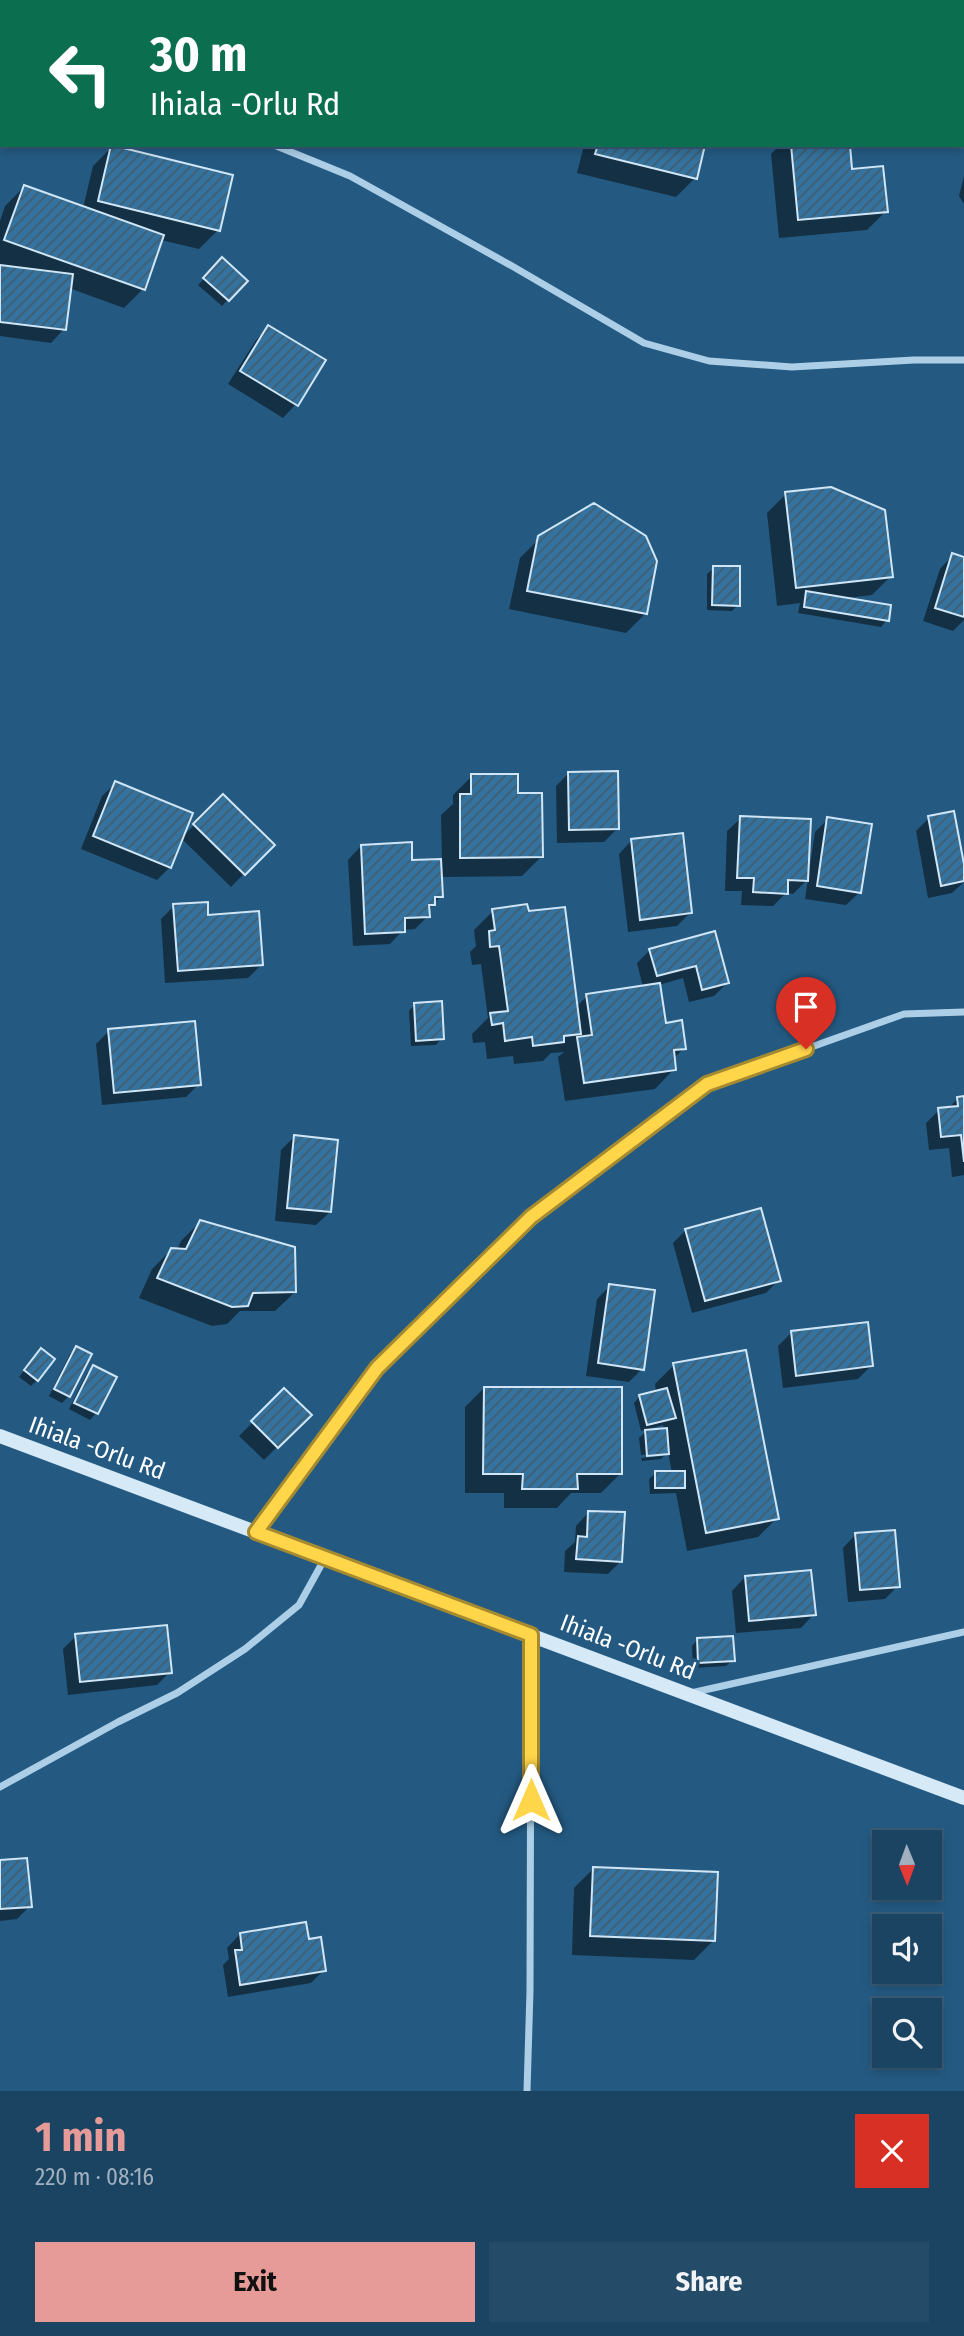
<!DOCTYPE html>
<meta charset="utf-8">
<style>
body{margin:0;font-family:"Fira Sans Condensed",sans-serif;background:#244b68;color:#f1f3f6;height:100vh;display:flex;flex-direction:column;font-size:26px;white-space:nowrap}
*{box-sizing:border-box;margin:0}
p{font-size:23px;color:#a0b0be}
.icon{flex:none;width:38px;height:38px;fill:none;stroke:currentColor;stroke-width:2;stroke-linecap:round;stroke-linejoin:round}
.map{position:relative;height:2091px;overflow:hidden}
.details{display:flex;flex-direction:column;background:#1b4462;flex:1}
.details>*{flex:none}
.hud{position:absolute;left:0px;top:0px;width:964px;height:147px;box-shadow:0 4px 10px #0003,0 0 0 2px #395c77;background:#0b6e4f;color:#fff;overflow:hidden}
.needle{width:46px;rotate:179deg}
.buttons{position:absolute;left:872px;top:1830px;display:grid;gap:14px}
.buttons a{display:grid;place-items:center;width:70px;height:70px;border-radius:0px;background:#1b4462;box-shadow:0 4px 10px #0003,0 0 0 2px #395c77;font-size:35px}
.pin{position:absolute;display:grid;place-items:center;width:60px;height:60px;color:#fff;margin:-72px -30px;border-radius:50% 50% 50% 0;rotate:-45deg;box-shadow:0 0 7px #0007}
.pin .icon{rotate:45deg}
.me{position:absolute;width:77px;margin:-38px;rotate:0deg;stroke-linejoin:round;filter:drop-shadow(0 0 5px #0008)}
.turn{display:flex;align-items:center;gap:24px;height:147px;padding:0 35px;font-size:32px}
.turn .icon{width:91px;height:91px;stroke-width:2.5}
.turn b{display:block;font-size:49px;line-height:60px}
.round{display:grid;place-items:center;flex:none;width:74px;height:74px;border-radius:0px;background:#244b68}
.headline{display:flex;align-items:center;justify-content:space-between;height:119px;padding:0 35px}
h1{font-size:42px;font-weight:700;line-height:52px;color:#e69b98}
.primary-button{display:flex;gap:14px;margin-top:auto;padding:14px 35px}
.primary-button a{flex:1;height:80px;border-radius:0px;background:#e69b98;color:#111;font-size:28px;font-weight:700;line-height:80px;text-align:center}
.primary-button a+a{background:#244b68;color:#f1f3f6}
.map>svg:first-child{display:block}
.shadow{fill:#0007}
.building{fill:url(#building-hatch);stroke:#d0e6f6;stroke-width:2}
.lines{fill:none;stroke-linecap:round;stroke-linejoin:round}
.street{stroke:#accfe7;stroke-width:7}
.secondary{stroke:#d6e9f6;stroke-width:14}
.route-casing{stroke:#a68a30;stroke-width:18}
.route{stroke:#ffd54a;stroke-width:12}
.labels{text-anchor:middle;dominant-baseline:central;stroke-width:7;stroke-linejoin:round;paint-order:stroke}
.street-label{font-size:24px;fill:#fff;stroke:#245a82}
</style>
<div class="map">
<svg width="964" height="2091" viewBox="0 0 964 2091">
<defs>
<pattern id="building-hatch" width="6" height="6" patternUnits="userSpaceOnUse" patternTransform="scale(1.75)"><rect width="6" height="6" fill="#34739f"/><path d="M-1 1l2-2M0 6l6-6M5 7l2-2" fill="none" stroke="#425c6d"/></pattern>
</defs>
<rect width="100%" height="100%" fill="#245a82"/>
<g class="shadow">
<path d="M358 0H404L402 2Z"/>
<path d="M709 0H798L797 2H708Z"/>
<path d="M584 145H703L695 178 676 197 577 173Z"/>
<path d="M780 145H848L851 171 886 211 867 230 779 238 771 154Z"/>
<path d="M112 147 218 230 199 249 161 240 143 289 124 308 69 288 64 329 51 343 0 336V267L5 266 0 264V221L5 206 24 187 83 208 93 166Z"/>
<path d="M964 176V204L959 196Z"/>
<path d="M222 260 245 281 222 306 198 285Z"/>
<path d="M269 327 296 404 283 418 228 384 256 340Z"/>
<path d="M786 494 891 576 872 595 846 598 887 620 881 627 798 613 800 603 777 606 767 513Z"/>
<path d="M540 538 655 561 645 614 626 633 509 609 520 558Z"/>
<path d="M953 555 964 559V620L953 631 923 621 940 569Z"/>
<path d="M714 568 738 605 732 611 707 610V574Z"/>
<path d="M569 773 617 829 604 842 557 843 556 786Z"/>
<path d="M472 776 516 795 541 857 522 876 440 877 441 896 428 910V916L415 929 403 930 390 944 353 946 348 860 361 846 411 862 442 861 441 815 453 804V795Z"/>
<path d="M116 783 181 838 223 797 272 845 231 887 181 838 170 867 157 880 81 849 102 796Z"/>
<path d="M741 818 810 865 815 832 828 819 860 892 846 905 805 899 808 879 793 894 786 893 773 906 741 905 742 891H725L727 831Z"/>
<path d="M929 818 964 873V882L952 893 928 898 916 831Z"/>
<path d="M632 840 690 913 677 926 628 932 619 854Z"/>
<path d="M174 906 207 917 261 965 248 978 165 983 161 919Z"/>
<path d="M493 911 576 1007 587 996 643 987 637 963 650 950 714 933 727 983 714 996 689 1002 683 978 659 985 664 1025 684 1048 673 1059 674 1069 655 1089 565 1101 558 1057 564 1052 551 1053 543 1061 514 1064 513 1056 487 1059 485 1042 473 1043 472 1034 488 1018 481 964 472 965 470 952 476 946 474 930Z"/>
<path d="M415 1004 442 1038 436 1045 411 1046 409 1011Z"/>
<path d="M109 1031 199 1084 186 1097 102 1105 96 1044Z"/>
<path d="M958 1098H964V1175L952 1177 949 1148 929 1150 926 1123 939 1110 948 1109Z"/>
<path d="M294 1137 330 1212 316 1225 275 1221 281 1150Z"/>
<path d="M200 1222 295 1292 275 1311H240L227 1324 212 1326 139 1298 152 1269 171 1250H177L181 1241Z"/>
<path d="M686 1230 779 1280 766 1293 692 1313 673 1243Z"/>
<path d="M610 1286 642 1369 629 1382 586 1376 597 1299Z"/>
<path d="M791 1333 871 1366 858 1379 783 1388 778 1346Z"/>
<path d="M76 1348 90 1355 69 1396 62 1403 49 1396 70 1354Z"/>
<path d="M41 1350 37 1380 31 1386 19 1377Z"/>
<path d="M674 1365 777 1518 758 1537 687 1551 676 1493 650 1494 649 1479 656 1473H672L668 1452 661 1459 642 1461 641 1458 663 1456V1452L641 1455 639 1438 646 1431 664 1430 663 1425 641 1431 634 1403 640 1396 656 1392 655 1384Z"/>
<path d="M93 1367 115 1378 96 1413 90 1420 69 1409 87 1373Z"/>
<path d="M484 1388 620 1474 601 1493H571L557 1508H504V1493H465V1407Z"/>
<path d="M284 1391 309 1415 264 1460 239 1436Z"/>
<path d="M589 1512 621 1561 608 1574 564 1572 565 1551 575 1542 576 1526Z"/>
<path d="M856 1534 898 1586 885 1599 848 1602 843 1548Z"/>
<path d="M745 1577 814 1614 801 1628 736 1633 732 1591Z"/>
<path d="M76 1636 170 1672 157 1685 68 1695 63 1649Z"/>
<path d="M698 1639 733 1660 726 1666 693 1668 692 1646Z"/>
<path d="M0 1862 30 1906 17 1919 0 1921Z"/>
<path d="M593 1869 713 1941 694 1960 572 1955 574 1888Z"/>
<path d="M240 1934 308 1941 324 1970 311 1983 228 1997 223 1965 229 1959 227 1948Z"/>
</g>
<g class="building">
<path d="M111 145 233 175 220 231 98 201Z"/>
<path d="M598 145H705L697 179 595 154Z"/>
<path d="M791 145H850L852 169 883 166 888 212 798 220Z"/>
<path d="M24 185 164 235 145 290 4 240Z"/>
<path d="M222 257 248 281 229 301 203 278Z"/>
<path d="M0 265 73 274 66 330 0 322Z"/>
<path d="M268 325 326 360 298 406 240 371Z"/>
<path d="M831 487 885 510 893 577 796 588 785 492Z"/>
<path d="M594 503 646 536 657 561 647 614 527 591 538 536Z"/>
<path d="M952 553 964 557V617L935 608Z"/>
<path d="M713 566H740V606L712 605Z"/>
<path d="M806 591 891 605 889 621 804 607Z"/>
<path d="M618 771 619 829 569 830 568 772Z"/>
<path d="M471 774H518V793H542L543 857 460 858V794H471Z"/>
<path d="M115 781 193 813 171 868 93 836Z"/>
<path d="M223 794 275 845 245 875 193 824Z"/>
<path d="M954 811 964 864V881L941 886 928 816Z"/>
<path d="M740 816 811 819 808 881 788 880V894L753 892 754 878H737Z"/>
<path d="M827 817 872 824 861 893 817 886Z"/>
<path d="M683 833 692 913 640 920 631 839Z"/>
<path d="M412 842V860L441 859 443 897H435V905H429L430 917 405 918V932L365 934 361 845Z"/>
<path d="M208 902V915L259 911 263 965 178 971 173 904Z"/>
<path d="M527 904 529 911 565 907 581 1034 564 1036V1042L533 1046 532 1037 505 1041 503 1023 492 1025 490 1013 508 1011 499 946 490 947 489 931 495 930 492 909Z"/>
<path d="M715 931 729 983 702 990 696 966 657 976 649 949Z"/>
<path d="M660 983 666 1023 682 1020 686 1049 674 1050 676 1070 584 1083 577 1037 592 1035 586 994Z"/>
<path d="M442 1001 444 1039 416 1041 414 1003Z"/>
<path d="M195 1021 201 1085 114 1093 108 1029Z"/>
<path d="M964 1096V1162L961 1135 941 1137 938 1108 958 1106 957 1097Z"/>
<path d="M294 1135 338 1140 331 1212 287 1208Z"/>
<path d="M761 1208 781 1281 705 1301 685 1229Z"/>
<path d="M200 1220 295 1247 296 1292 253 1293 248 1306 232 1307 157 1278 171 1248 186 1249Z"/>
<path d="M609 1284 655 1290 644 1370 598 1363Z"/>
<path d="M868 1322 873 1366 796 1376 791 1331Z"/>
<path d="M76 1346 92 1354 70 1397 54 1389Z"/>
<path d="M41 1348 55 1359 38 1381 24 1370Z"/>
<path d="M746 1350 779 1519 706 1533 673 1363Z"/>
<path d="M93 1365 117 1377 98 1414 74 1403Z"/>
<path d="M484 1387H622V1474H577L578 1489H522L523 1474H483Z"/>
<path d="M284 1388 312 1415 278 1448 251 1421Z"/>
<path d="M667 1388 676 1418 647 1425 639 1395Z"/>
<path d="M667 1428 669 1454 647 1456 645 1430Z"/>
<rect x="655" y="1471" width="30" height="17"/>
<path d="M588 1511 625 1512 622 1562 576 1559 578 1536 587 1537Z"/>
<path d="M895 1530 900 1587 860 1590 855 1533Z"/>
<path d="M811 1570 816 1615 749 1621 745 1576Z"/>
<path d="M167 1625 172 1673 80 1682 75 1634Z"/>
<path d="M733 1636 735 1661 698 1663 697 1638Z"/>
<path d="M27 1858 32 1907 0 1909V1860Z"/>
<path d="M593 1867 718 1872 715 1941 590 1936Z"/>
<path d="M306 1922 309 1939 321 1937 326 1971 240 1985 235 1950H242L240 1933Z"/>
</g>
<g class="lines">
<g class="street">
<path d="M0 51H2"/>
<path d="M274 145 350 176 512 266 644 343 709 361 792 367 914 360H964"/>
<path d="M256 1532 377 1368 532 1217 707 1084 904 1014 964 1012"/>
<path d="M691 1693 964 1632"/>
<path d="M0 1787 118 1722 177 1693 245 1649 299 1605 325 1558"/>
<path d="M527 2091 530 1991 531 1635"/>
</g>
<path class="secondary" d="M0 1436 964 1798"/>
</g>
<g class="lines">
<defs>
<path id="route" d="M531 1800V1635L256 1532 377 1368 531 1217 707 1084 806 1049"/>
</defs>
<use href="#route" class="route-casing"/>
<use href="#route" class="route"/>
</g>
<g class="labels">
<g class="street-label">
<text transform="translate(97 1448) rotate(20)">Ihiala -Orlu Rd</text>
<text transform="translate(628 1647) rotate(21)">Ihiala -Orlu Rd</text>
</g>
</g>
</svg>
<div class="buttons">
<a><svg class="needle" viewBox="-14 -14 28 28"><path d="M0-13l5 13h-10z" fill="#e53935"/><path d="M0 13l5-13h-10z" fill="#a0b0be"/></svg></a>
<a><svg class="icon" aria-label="sound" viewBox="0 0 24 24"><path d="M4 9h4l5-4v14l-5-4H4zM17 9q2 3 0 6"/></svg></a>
<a><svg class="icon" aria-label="search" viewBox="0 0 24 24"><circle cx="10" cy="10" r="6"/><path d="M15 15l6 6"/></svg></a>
</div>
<div class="pin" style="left:806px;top:1049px;background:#d93025"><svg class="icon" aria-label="arrive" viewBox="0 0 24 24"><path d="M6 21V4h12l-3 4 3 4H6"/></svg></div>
<svg class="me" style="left:531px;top:1800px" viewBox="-20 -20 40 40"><path d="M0-17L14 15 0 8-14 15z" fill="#ffd54a" stroke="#fff" stroke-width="4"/></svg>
<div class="hud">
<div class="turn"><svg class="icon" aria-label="left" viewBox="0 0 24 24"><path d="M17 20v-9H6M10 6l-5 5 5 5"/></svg><div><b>30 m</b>Ihiala -Orlu Rd</div></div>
</div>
</div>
<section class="details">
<div class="headline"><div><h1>1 min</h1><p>220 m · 08:16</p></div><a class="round" style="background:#d93025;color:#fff"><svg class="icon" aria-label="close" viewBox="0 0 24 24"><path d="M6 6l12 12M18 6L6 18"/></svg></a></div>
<div class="primary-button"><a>Exit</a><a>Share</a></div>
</section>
